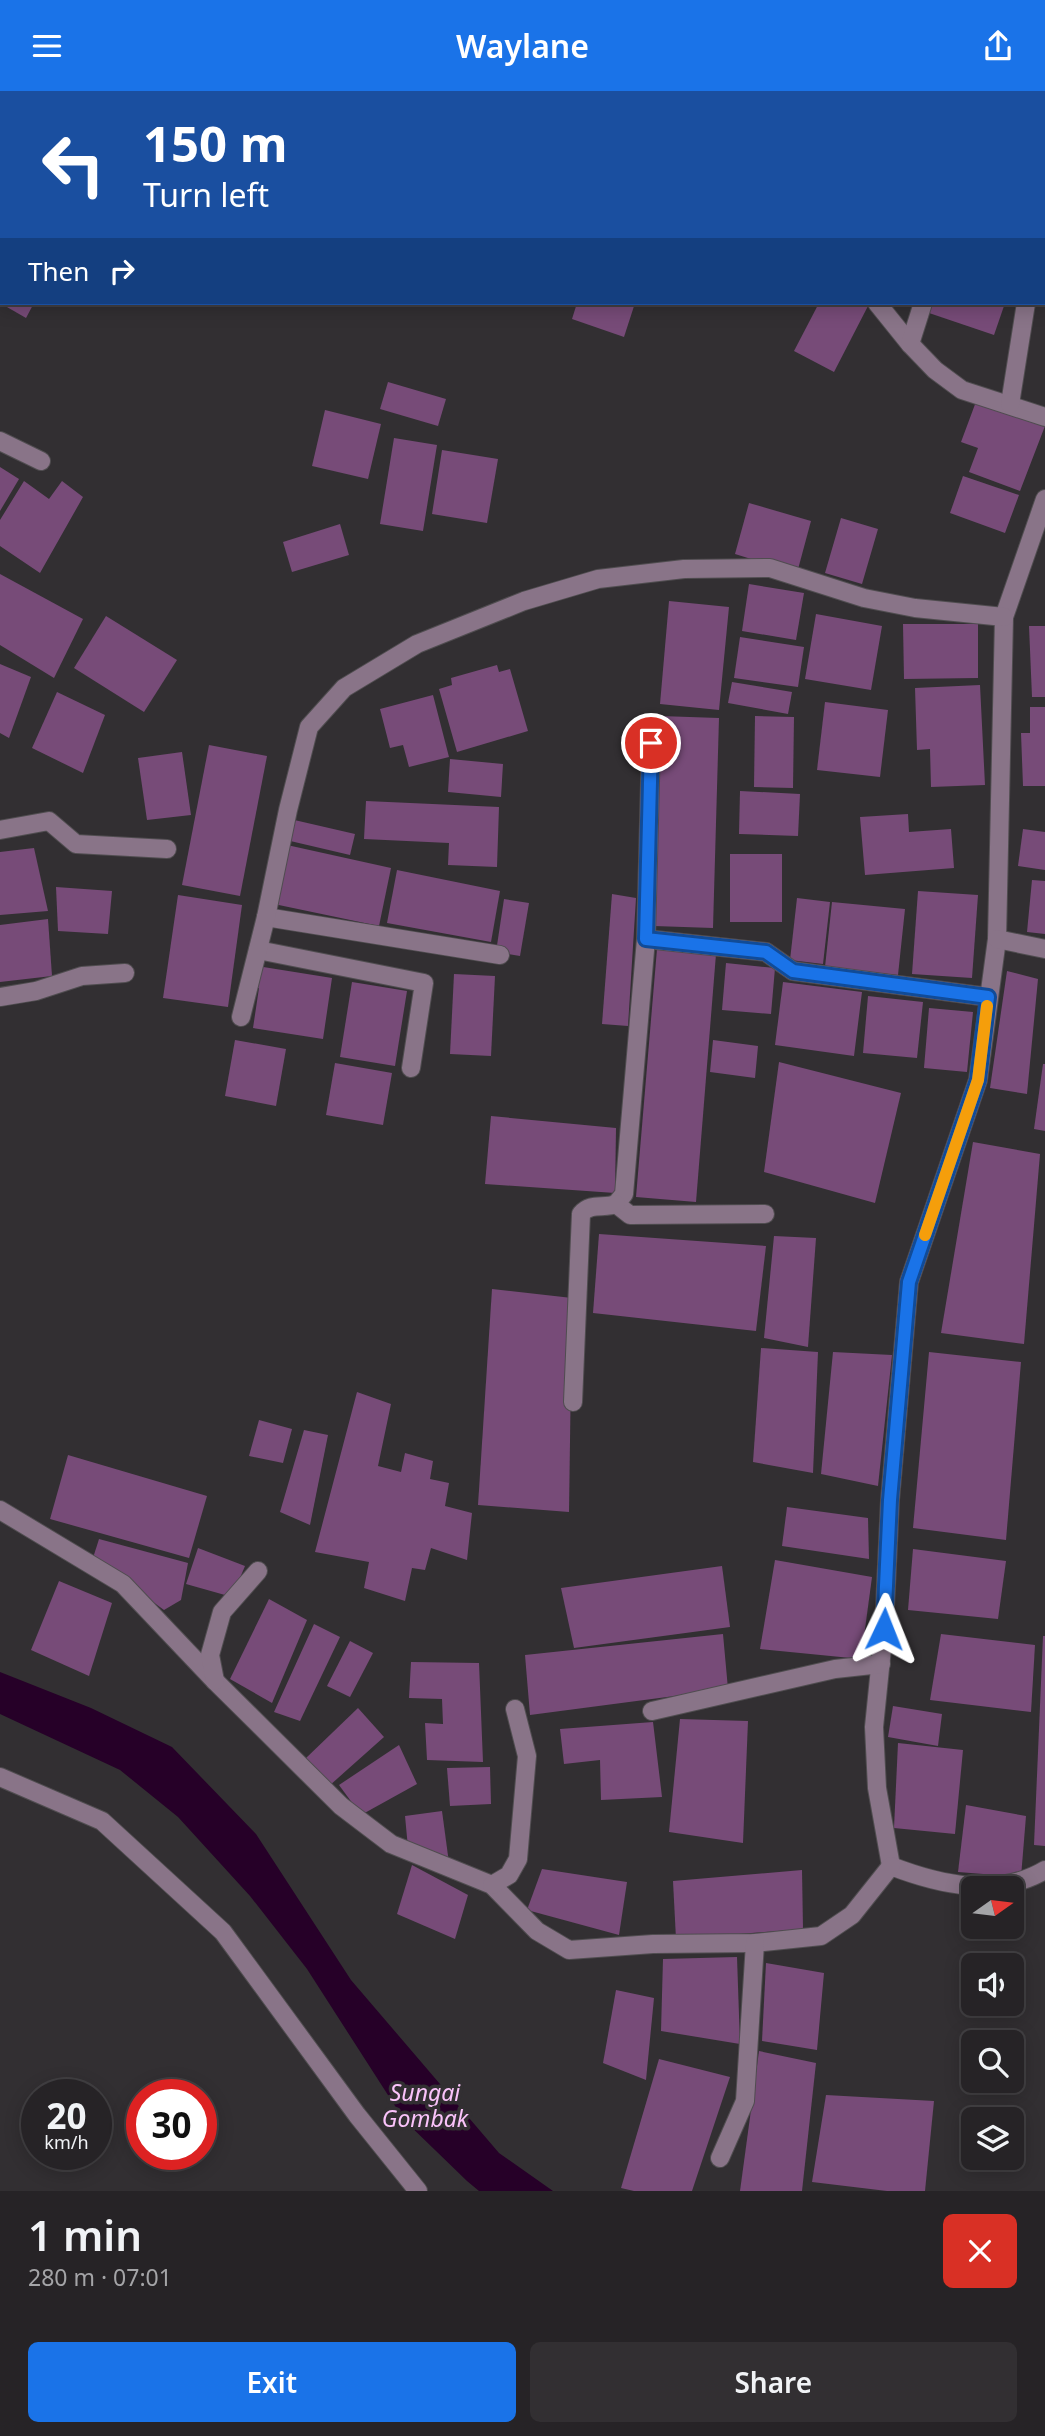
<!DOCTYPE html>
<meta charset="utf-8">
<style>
body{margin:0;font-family:"Noto Sans",sans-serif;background:#322f32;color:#f1f3f6;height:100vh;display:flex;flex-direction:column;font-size:26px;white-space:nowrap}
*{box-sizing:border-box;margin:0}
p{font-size:23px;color:#a4a4a7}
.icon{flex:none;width:38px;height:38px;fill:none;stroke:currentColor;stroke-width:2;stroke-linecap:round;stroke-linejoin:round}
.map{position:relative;height:2100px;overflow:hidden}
.panel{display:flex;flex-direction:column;background:#262326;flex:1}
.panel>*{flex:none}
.top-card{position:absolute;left:0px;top:0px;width:1046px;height:214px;box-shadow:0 4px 18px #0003,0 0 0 2px #424043;background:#1a4fa0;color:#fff;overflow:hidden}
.needle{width:46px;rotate:76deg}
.controls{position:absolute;left:961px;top:1785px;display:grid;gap:14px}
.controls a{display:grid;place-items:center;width:63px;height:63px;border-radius:10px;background:#262326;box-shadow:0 4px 18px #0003,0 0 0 2px #424043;font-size:35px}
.speed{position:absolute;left:21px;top:1988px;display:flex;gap:14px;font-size:35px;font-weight:700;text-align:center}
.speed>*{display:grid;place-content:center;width:91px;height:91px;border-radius:50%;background:#262326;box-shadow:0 4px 18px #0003,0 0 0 2px #424043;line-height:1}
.speed small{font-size:18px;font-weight:400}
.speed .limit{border:10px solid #d22;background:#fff;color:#111}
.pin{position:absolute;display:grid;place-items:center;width:60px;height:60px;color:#fff;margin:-30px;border:4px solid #fff;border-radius:50%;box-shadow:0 2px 7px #0007}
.me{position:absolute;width:77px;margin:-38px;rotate:2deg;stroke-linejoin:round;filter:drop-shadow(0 0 5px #0008)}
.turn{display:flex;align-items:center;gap:24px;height:147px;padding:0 28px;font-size:32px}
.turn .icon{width:91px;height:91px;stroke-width:2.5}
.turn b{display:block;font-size:49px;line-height:60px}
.then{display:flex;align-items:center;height:66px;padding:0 28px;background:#0003;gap:14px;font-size:26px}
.round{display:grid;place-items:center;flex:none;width:74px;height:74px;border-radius:10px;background:#322f32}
.summary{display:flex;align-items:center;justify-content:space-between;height:119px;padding:0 28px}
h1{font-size:42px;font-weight:600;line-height:52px}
.action{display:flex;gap:14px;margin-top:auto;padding:14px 28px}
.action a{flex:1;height:80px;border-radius:10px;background:#1a73e8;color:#fff;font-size:28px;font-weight:600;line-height:80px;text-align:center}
.action a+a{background:#322f32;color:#f1f3f6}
header{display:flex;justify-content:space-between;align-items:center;height:91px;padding:0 28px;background:#1a73e8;color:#fff;font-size:32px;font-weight:600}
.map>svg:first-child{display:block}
.water{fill:#260028}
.building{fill:#774b78}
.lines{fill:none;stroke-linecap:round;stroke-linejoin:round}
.minor-casing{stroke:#504d50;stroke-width:20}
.minor{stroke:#897488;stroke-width:18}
.route-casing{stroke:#114b97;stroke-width:18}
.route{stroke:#1a73e8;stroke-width:12}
.slow{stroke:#f59e0b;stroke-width:12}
.labels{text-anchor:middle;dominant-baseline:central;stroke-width:7;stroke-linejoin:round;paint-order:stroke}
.water-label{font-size:23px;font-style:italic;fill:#fac3fa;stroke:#322f32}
</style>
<header><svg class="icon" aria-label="menu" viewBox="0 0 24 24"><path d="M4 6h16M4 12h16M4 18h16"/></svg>Waylane<svg class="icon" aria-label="share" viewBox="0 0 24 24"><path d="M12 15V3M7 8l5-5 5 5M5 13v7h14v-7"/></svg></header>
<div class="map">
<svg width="1045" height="2100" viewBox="0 0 1045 2100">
<rect width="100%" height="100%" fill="#322f32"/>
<path class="water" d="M0 1581 91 1617 172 1656 256 1743 351 1889 499 2062 553 2100H479L467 2090 404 2029 307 1878 250 1805 178 1726 120 1679 0 1623Z"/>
<g class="building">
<path d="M0 212H34L26 227Z"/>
<path d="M577 212H635L624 246 572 228Z"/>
<path d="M819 212H862L868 215 834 281 794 260Z"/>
<path d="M933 212H1005L994 244 929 222Z"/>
<path d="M388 291 446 308 438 335 380 318Z"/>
<path d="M977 308 1045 335 1020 400 969 381 978 357 961 351Z"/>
<path d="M325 319 381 333 368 388 312 375Z"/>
<path d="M394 347 437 354 423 440 380 433Z"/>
<path d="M442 359 498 368 487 432 432 423Z"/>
<path d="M0 376 19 388 0 420Z"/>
<path d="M963 385 1019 404 1005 442 950 422Z"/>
<path d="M24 390 49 408 62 390 83 406 40 482 0 455V429Z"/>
<path d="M749 412 811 430 797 482 735 463Z"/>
<path d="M841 427 878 438 862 493 825 482Z"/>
<path d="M340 433 349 464 292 481 283 451Z"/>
<path d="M0 483 83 528 54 587 0 554Z"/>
<path d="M749 493 804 502 796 549 742 540Z"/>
<path d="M669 510 729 516 719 619 660 613Z"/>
<path d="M816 523 882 535 871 599 805 588Z"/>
<path d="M106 525 177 569 144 621 74 577Z"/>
<path d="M903 533H978V587L904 588Z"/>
<path d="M1029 535H1045V606H1032Z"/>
<path d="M740 546 804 556 798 596 734 587Z"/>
<path d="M0 573 31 586 9 647 0 642Z"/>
<path d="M497 574 499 581 510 578 528 640 457 661 439 598 452 594 451 587Z"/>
<path d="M732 591 792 601 788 623 728 612Z"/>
<path d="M980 594 985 694 931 696 930 658 917 659 915 597Z"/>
<path d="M57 601 105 624 83 682 32 657Z"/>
<path d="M433 604 449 666 409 676 403 654 390 657 380 618Z"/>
<path d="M825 611 888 619 880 686 817 679Z"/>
<path d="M1030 616H1045V695H1023L1021 642H1030Z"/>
<path d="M660 625 719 627 713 837 654 835Z"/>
<path d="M755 625 794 626 793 697 754 696Z"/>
<path d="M209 654 267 665 240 805 182 794Z"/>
<path d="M182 661 191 724 147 729 138 667Z"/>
<path d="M450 668 503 673 501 706 448 701Z"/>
<path d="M740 700 800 703 798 745 739 743Z"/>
<path d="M366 710 499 716 497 776 448 774 449 752 364 748Z"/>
<path d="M908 723 909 741 951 738 954 777 865 784 860 726Z"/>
<path d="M290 728 355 743 350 764 286 749Z"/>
<path d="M1023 738 1045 741V779L1018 775Z"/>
<path d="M287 754 391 777 379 835 274 813Z"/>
<path d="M34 757 48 820 0 824V761Z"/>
<rect x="730" y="763" width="52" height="68"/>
<path d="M397 779 500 800 491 851 387 832Z"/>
<path d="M1032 789 1045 790V843L1027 841Z"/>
<path d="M56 796 112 800 108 843 58 840Z"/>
<path d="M918 800 978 804 972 887 912 883Z"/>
<path d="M612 803 636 807 628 935 602 933Z"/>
<path d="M178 804 242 814 228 916 163 907Z"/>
<path d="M797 807 830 811 823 873 790 869Z"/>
<path d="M504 808 529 812 520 865 496 861Z"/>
<path d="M832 811 905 818 898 884 825 876Z"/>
<path d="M48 828 52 885 0 891V834Z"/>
<path d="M657 858 716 863 696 1111 636 1106Z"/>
<path d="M726 872 775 877 771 923 722 919Z"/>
<path d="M257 875 332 887 323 948 253 937 259 897 254 896Z"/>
<path d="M1007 880 1038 888 1027 1003 990 997Z"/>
<path d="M454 883 495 885 491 965 450 963Z"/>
<path d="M352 891 407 900 395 975 340 966Z"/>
<path d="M783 891 862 901 854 965 775 954Z"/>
<path d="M868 905 923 911 917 967 863 962Z"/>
<path d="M929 917 973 921 967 981 924 977Z"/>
<path d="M235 949 286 958 276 1015 225 1005Z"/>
<path d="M713 949 758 955 755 987 710 981Z"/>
<path d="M779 971 901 1002 875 1112 764 1081Z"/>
<path d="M335 972 392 982 383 1034 326 1024Z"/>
<path d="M1043 973H1045V1040L1034 1038Z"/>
<path d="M491 1025 616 1037 615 1102 485 1093Z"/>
<path d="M973 1051 1040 1063 1024 1253 941 1242Z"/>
<path d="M599 1143 766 1155 756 1240 593 1222Z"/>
<path d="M774 1145 816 1147 808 1256 764 1247Z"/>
<path d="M492 1198 572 1207 569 1421 478 1414Z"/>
<path d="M761 1257 818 1261 813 1382 753 1371Z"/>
<path d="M833 1261 892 1264 878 1395 821 1383Z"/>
<path d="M929 1261 1021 1271 1006 1449 913 1437Z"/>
<path d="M357 1301 391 1313 378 1375 401 1381 405 1362 433 1370 430 1388 449 1392 445 1415 472 1422 467 1469 431 1457 425 1479 412 1477 405 1510 364 1497 369 1471 315 1461Z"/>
<path d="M259 1329 292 1338 283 1372 249 1365Z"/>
<path d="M304 1339 328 1344 310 1434 280 1421Z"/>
<path d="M68 1364 207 1405 189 1467 50 1428Z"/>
<path d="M787 1416 868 1427 869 1468 782 1455Z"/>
<path d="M99 1448 188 1472 181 1509 164 1519 93 1467Z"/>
<path d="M198 1457 245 1475 232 1506 186 1493Z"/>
<path d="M913 1458 1006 1470 998 1528 908 1519Z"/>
<path d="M775 1469 872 1486 861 1568 760 1558Z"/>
<path d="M722 1475 730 1536 574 1557 561 1497Z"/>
<path d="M59 1490 112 1512 89 1585 31 1559Z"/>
<path d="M269 1508 307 1529 272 1612 230 1588Z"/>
<path d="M314 1533 340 1546 300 1630 274 1621Z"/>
<path d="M723 1543 728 1598 530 1624 525 1564Z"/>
<path d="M941 1543 1035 1554 1031 1621 930 1609Z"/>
<path d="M1043 1545H1045V1755L1034 1754Z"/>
<path d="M350 1550 373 1562 350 1606 327 1595Z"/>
<path d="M411 1571 479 1572 483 1671 427 1669 425 1632 443 1633 442 1608 409 1607Z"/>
<path d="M893 1615 942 1623 938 1655 888 1646Z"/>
<path d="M358 1617 384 1646 329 1695 305 1668Z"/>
<path d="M680 1628 748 1630 743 1752 669 1741Z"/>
<path d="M653 1631 662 1706 601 1709 600 1669 564 1673 560 1638Z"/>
<path d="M898 1652 963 1659 955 1743 894 1737Z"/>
<path d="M399 1654 417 1693 361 1724 339 1694Z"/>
<path d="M490 1676 491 1713 450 1715 447 1677Z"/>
<path d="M966 1714 1026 1725 1021 1786 958 1781Z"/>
<path d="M442 1720 449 1772 408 1757 405 1725Z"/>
<path d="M412 1774 468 1804 455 1848 397 1823Z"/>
<path d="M542 1778 627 1791 619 1844 527 1819Z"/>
<path d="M802 1779 803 1838 676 1848 673 1790Z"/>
<path d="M737 1866 740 1953 661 1940 663 1868Z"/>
<path d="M766 1872 824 1882 817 1959 762 1950Z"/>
<path d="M616 1899 654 1907 646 1989 603 1972Z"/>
<path d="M759 1960 816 1972 802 2100H740Z"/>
<path d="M659 1968 730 1986 692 2100H634L621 2097Z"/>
<path d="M826 2004 934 2010 925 2100H887L812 2091Z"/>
</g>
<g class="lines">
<defs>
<g id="minor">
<path d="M372 0 375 2"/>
<path d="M672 2 673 0"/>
<path d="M889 2 890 0"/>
<path d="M1045 128V127"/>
<path d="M877 212 910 253 935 279 962 299 1045 326"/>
<path d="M910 253 923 212"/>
<path d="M1010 313 1026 212"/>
<path d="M0 350 41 370"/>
<path d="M1045 408 1004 526 997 848 978 989 909 1191 890 1409 884 1538 874 1636 877 1697 891 1775C940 1794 998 1807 1045 1779"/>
<path d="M651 652 646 848 624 1103 616 1113 630 1124 765 1123"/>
<path d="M0 739 49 730 76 753 167 758"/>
<path d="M266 826 500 864"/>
<path d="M646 848 766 861 793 880 988 906"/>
<path d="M997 848 1045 858"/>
<path d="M258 859 424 892 411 977"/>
<path d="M0 906 36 900 82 885 125 882"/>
<path d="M241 926 266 826 288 719 309 636 344 597 417 553 524 510 598 488 684 478 770 477 864 507 915 517 1004 526"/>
<path d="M573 1311 581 1123C591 1111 604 1118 616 1113"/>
<path d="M0 1419 123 1493 215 1590 341 1715 391 1753 492 1794 537 1840 569 1859 653 1853 755 1852 821 1845 852 1824 891 1775"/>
<path d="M215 1590 210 1564 222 1521 258 1480"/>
<path d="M652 1620 835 1578 881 1573"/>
<path d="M0 1686 102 1730 223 1841 357 2024 418 2100"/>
<path d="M492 1794 509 1784 518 1768 527 1665 515 1618"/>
<path d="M720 2067 745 2010 755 1852"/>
</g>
</defs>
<use href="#minor" class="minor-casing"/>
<use href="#minor" class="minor"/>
</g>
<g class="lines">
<defs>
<path id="route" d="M651 652 646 848 766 861 793 880 988 906 978 989 909 1191 890 1409 884 1538"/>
</defs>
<use href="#route" class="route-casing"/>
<use href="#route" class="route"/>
<path class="slow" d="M925 1144 978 989 987 915"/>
</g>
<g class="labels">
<g class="water-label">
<text x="425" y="2001">Sungai<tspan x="425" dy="26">Gombak</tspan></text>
</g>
</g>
</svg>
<div class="controls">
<a><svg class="needle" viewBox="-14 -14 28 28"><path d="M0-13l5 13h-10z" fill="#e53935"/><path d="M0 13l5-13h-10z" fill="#a4a4a7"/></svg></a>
<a><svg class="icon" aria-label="sound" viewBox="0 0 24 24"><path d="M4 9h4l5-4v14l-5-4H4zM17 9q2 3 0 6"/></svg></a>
<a><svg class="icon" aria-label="search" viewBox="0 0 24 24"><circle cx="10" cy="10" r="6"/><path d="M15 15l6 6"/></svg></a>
<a><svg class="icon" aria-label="layers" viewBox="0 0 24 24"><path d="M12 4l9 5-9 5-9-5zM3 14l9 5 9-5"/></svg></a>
</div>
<div class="speed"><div>20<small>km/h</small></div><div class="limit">30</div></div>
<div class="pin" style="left:651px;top:652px;background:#d93025"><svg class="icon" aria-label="arrive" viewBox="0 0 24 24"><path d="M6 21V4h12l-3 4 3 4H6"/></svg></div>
<svg class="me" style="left:884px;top:1538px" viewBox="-20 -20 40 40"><path d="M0-17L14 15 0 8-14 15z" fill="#1a73e8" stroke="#fff" stroke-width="4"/></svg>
<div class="top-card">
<div class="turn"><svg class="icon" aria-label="left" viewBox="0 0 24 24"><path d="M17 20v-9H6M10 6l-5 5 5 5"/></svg><div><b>150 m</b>Turn left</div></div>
<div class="then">Then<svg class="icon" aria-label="right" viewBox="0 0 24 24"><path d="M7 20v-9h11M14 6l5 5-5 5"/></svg></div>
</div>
</div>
<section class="panel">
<div class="summary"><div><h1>1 min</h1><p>280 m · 07:01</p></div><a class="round" style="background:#d93025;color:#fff"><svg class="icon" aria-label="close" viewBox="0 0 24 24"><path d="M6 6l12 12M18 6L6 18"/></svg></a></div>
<div class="action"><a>Exit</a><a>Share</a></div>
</section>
